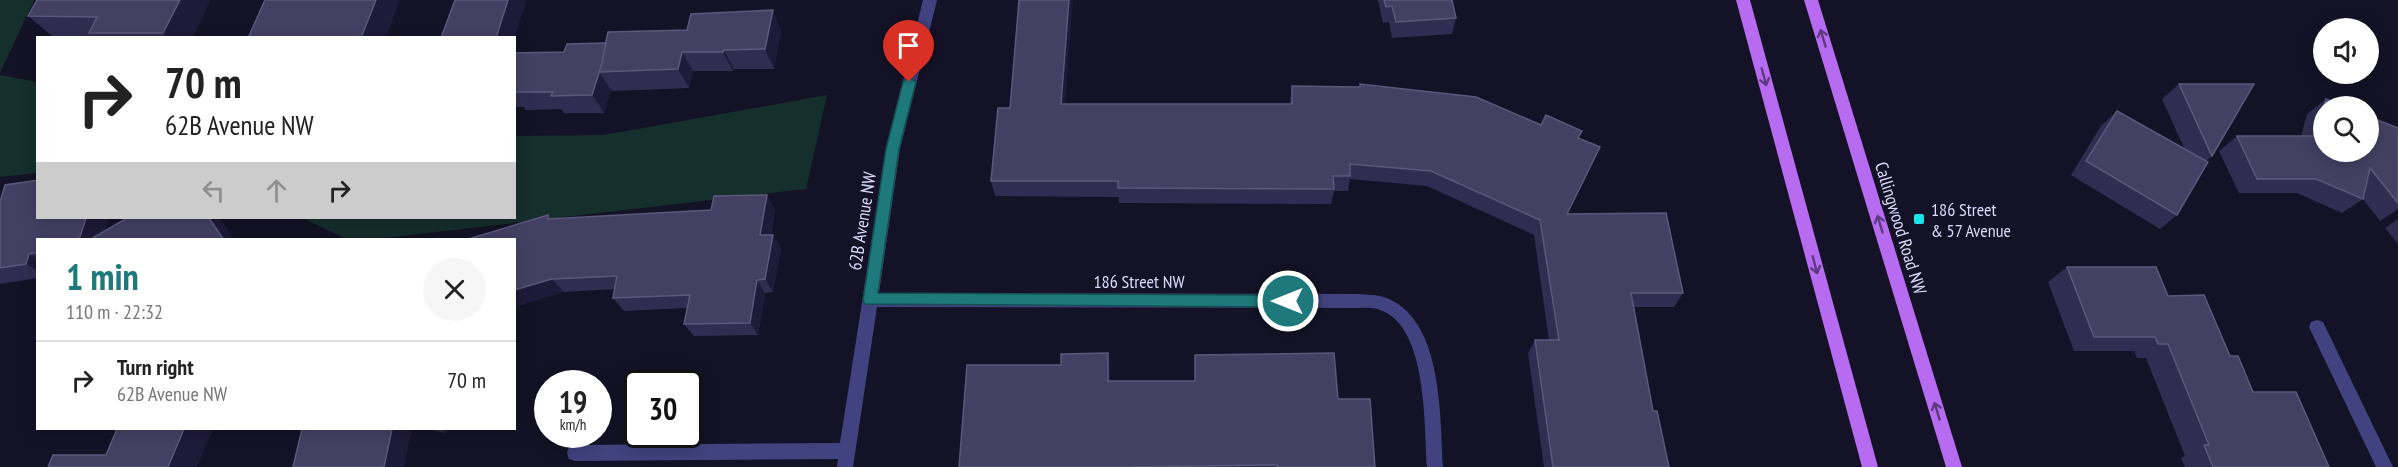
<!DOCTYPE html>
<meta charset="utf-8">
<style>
body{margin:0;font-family:"PT Sans Narrow",sans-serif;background:#f6f6f6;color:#222;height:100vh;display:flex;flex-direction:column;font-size:22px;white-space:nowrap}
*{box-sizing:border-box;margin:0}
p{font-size:20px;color:#767676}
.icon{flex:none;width:33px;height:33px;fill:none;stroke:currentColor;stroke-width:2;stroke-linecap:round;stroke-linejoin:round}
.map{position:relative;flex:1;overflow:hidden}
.panel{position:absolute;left:36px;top:238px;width:480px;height:192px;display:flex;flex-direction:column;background:#fff;border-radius:0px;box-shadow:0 3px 15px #0003}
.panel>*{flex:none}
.hud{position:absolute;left:36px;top:36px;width:480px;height:183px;border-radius:0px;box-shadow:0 3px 15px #0003;background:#fff;color:#222;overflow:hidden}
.controls{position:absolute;left:2313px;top:18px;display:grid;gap:12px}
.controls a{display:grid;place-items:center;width:66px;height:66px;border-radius:50%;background:#fff;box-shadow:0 3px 15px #0003;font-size:30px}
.speed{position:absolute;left:534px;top:370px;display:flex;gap:12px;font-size:30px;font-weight:700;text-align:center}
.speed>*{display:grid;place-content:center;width:78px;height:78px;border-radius:50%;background:#fff;box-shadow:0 3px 15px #0003;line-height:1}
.speed small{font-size:15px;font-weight:400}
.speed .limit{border:3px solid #111;border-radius:9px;background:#fff;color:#111}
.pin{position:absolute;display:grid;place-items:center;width:51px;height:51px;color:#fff;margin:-62px -26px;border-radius:50% 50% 50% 0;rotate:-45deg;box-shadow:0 0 6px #0007}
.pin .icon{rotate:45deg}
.me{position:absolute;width:66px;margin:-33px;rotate:270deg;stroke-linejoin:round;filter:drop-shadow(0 0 4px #0008)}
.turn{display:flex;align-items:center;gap:21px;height:126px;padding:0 30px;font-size:27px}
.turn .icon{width:78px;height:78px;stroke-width:2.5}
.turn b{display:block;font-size:42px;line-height:51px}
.lanes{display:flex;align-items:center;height:57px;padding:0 30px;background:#0003;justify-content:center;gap:30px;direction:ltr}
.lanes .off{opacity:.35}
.round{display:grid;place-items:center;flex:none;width:63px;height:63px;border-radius:32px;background:#f6f6f6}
.summary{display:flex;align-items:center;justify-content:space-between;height:102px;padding:0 30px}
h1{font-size:36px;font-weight:600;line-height:45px;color:#1e797c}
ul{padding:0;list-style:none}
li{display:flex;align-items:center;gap:18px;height:78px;padding:0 30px;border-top:2px solid #e0e0e0}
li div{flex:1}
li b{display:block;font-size:22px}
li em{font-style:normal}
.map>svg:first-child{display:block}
.green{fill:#152f2c}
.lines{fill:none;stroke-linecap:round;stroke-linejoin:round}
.minor{fill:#414380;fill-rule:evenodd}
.major{fill:#b66bf1;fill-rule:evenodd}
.wall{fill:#312d52}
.shaded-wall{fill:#1e1a39}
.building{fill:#434064;stroke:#5b587c;stroke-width:1.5}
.oneway{stroke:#5d3a81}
.route{fill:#1e797c;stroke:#144f51;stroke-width:1.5}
.poi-dot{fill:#18e4ea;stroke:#141226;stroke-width:2}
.labels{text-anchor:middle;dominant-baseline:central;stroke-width:4.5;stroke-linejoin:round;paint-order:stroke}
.poi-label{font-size:18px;fill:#dbdafc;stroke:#141226;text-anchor:start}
.street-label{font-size:18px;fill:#dbdafc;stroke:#141226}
</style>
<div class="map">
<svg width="2398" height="467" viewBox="0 0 2398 467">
<rect width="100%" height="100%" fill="#141226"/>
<g class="green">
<path d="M0 0H34L0 73Z"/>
<path d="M0 75 37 82V173L0 177Z"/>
<path d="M827 95 806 189 367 240H349L302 218H514L515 136 604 135Z"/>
</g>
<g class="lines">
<g class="minor">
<path d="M923 0H937L900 149 879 293 1357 294C1368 295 1379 294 1389 299 1443 323 1440 417 1443 467H1427C1424 427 1428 326 1380 310 1373 307 1364 308 1357 308L877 307 853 467H837L838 459 575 461 569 459 567 453 569 447 575 445 840 443 886 149Z"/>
<path d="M2317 320 2323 322 2393 467H2376L2309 327 2311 322Z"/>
</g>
<g class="major">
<path d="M1736 0H1750L1878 467H1862Z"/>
<path d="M1804 0H1818L1962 467H1946Z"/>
</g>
</g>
<g class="wall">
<path d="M210 0 192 38H94L93 36H52L28 16Z"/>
<path d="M1378 0H1452L1456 18 1452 34 1392 38 1389 22 1383 23Z"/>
<path d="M781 30 774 69H734L733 71H693L689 88 612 91 611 89 604 113H564L561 109 526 110 524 107H514V53L564 52 606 43Z"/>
<path d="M2179 84 2212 156 2206 161 2177 215 2160 229 2071 175 2101 126 2117 111 2184 148 2162 99Z"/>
<path d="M1292 86 1541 125 1579 139 1568 214 1683 293 1674 307H1633L1653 411 1669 467H1544L1528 353 1535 340H1549L1534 235 1427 186 1350 179 1348 191H1334L1331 204 1119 203V197L995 196 991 181 1010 108 1065 104H1290Z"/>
<path d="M2326 99 2345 106H2324V152L2398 128V209L2380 221 2363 199 2342 213 2297 193H2239L2219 151 2237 136H2301L2307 114Z"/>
<path d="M0 202 106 230 219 218 234 240H38V278L0 284Z"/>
<path d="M775 209 771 235H773L781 248 773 292 765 293 758 335 694 336 684 324 687 308 624 311 613 298 615 289 564 292 514 307 548 215 551 219Z"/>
<path d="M2398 219V244L2385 228Z"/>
<path d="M2067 267 2168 296 2230 356 2253 392 2329 467H2185L2181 458 2185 456 2146 358H2137L2134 351H2074L2048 282Z"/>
<path d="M1108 353 1110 367V381L1338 399 1375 467H959Z"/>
<path d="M428 429H449L446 433Z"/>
</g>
<g class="shaded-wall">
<path d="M180 0H210L192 38H168L163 33Z"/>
<path d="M376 0H400L386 38H361Z"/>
<path d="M508 0H527L514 39V38H496Z"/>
<path d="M1069 0H1073L1064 120 1061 104Z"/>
<path d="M773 10 781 30 774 69 765 49Z"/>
<path d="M607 43 599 72 611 89 604 113 592 95Z"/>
<path d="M724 50 734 69 733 71 723 52Z"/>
<path d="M682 52 693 71 689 88 678 69Z"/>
<path d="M767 195 775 209 768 249 760 235Z"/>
<path d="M86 218H109L103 240H79Z"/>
<path d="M209 218H219L234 240H224Z"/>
<path d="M773 235 781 248 773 292 765 279Z"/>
<path d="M29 254 38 259V271L26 264Z"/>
<path d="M552 279 564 292 514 307V290Z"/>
<path d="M757 280 765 293 758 335 750 323Z"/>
<path d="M1108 353 1110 367V394L1108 381Z"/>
<path d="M184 429H213L197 467H168Z"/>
<path d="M392 429H412L404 467H384Z"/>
<path d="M441 429H449L446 433Z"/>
</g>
<g class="building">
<path d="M37 0H180L163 33H89L97 17 28 16Z"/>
<path d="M265 0H376L361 38H248Z"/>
<path d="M455 0H508L496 38H441Z"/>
<path d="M1019 0H1069L1061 104H1292V86L1360 87V84L1476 97 1541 125 1546 115 1582 131 1578 138 1600 147 1567 214 1666 213 1683 293H1631L1653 411H1657L1669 467H1553L1535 340H1559L1540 220 1431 171 1350 164V176H1333L1334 189 1118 188V181H991L998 108H1010Z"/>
<path d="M1384 0H1452L1456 18 1396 22 1392 6 1386 7Z"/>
<path d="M773 10 765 49 724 50 723 52H682L678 69 599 72 608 32 687 30 691 14Z"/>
<path d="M606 43 602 63 592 95 551 96 553 92H514V53L564 52 567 44Z"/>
<path d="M2179 84H2254L2212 156Z"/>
<path d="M2326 99 2345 106H2324Z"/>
<path d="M2324 109V152H2368V116L2398 128V203L2370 168 2363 199 2316 179H2257L2237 136H2317Z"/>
<path d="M2117 111 2208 162 2177 215 2086 161Z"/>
<path d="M38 180V218H86L79 240H38V252L29 254 26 264 0 268V202L5 185Z"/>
<path d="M767 195 760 235H773L765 279 757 280 750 323 684 324 690 295 613 298 617 276 552 279 514 290V240H465L548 215V219L711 210 714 196Z"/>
<path d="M127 218H209L224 240H89Z"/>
<path d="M2067 267H2156L2168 296 2204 295 2230 356H2238L2253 392H2296L2329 467H2213L2204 445H2209L2168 344H2158L2155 337H2094Z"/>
<path d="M1108 353V381H1195V355L1334 353 1338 399H1370L1375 467H1277V465L1117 467H959L967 365H1061V354Z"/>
<path d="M117 429H184L168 467H48L53 455H106Z"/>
<path d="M302 429H392L384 467H293Z"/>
</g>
<defs><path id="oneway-shaft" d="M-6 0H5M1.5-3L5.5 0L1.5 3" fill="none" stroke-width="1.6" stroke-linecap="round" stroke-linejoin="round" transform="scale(1.5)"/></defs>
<g class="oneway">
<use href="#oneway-shaft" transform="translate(1823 38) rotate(-107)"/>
<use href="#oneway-shaft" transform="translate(1764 77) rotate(75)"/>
<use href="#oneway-shaft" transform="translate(1880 224) rotate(-107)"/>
<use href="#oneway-shaft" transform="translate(1815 265) rotate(75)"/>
<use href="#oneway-shaft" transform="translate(1937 411) rotate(-107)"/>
</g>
<path class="route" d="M909 77 916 82 899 149 878 293 1288 295 1293 296 1295 301 1293 305 1288 307 865 304 863 300 886 149 903 82Z"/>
<rect class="poi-dot" x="1913" y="213" width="12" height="12" rx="3"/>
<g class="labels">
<g class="poi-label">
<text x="1931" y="209">186 Street<tspan x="1931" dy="21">&amp; 57 Avenue</tspan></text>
</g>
<g class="street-label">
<text transform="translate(862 221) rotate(-81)">62B Avenue NW</text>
<text transform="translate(1901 228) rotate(73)">Callingwood Road NW</text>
<text x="1139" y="281">186 Street NW</text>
</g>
</g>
</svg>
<div class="controls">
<a><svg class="icon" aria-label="sound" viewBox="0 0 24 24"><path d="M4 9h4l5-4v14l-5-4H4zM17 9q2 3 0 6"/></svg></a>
<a><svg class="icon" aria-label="search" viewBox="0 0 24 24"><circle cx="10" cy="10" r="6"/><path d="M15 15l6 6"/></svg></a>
</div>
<div class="speed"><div>19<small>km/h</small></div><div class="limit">30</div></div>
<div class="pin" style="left:909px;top:82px;background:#d93025"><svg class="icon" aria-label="arrive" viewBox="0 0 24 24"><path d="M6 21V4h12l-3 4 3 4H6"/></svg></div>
<svg class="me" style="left:1288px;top:301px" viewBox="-20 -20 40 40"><circle r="17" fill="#1e797c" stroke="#fff" stroke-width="3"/><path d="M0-11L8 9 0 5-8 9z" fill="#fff"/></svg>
<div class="hud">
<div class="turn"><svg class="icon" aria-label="right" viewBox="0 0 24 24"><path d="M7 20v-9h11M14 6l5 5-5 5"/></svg><div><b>70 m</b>62B Avenue NW</div></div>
<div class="lanes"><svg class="icon off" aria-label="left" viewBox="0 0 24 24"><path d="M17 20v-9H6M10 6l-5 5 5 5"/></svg><svg class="icon off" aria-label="ahead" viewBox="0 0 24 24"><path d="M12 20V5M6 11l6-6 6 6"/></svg><svg class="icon" aria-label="right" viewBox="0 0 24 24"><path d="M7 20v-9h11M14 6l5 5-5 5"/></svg></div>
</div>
<section class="panel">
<div class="summary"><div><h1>1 min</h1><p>110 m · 22:32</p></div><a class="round"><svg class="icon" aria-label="close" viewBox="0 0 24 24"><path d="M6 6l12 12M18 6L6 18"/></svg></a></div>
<ul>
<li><svg class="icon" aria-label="right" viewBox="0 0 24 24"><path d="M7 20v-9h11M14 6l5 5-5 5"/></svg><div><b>Turn right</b><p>62B Avenue NW</p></div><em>70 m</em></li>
</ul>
</section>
</div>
